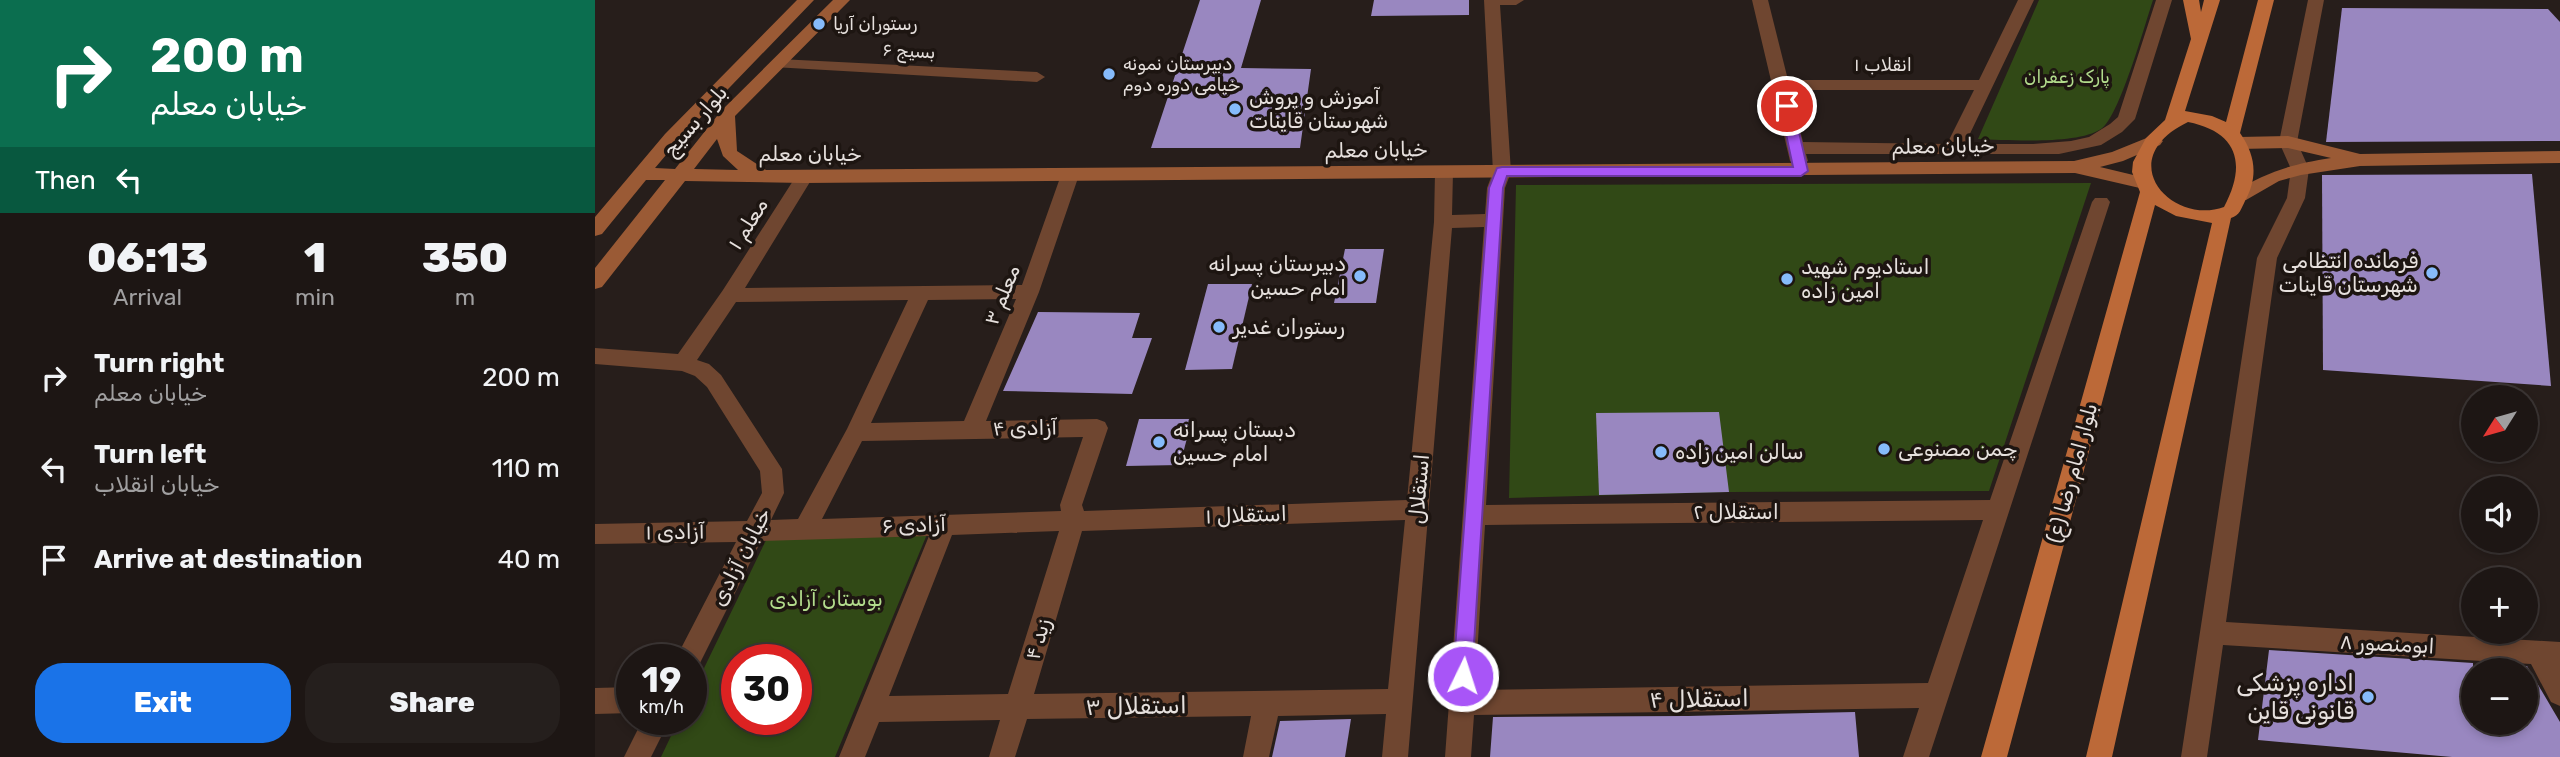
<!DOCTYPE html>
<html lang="en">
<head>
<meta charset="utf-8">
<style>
	:root { --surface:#1d1614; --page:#251f1d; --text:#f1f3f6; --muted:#a09fa0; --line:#3b3534; --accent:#1a73e8 }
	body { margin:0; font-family:Rubik,Cairo,sans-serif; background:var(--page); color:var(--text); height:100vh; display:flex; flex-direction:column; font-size:26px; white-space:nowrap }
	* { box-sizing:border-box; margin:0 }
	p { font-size:23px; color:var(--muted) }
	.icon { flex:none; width:38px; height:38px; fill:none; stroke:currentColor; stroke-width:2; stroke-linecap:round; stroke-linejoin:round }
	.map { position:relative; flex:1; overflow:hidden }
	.sheet { display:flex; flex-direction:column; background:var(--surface); width:595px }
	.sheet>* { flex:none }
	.hud { background:#0b6e4f; color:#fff; overflow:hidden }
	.needle { width:46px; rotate:233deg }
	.buttons { position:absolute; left:1866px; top:385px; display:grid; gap:14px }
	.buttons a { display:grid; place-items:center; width:77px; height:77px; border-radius:50%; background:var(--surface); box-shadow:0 4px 10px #0003,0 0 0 2px var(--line); font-size:35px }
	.speed { position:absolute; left:21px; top:644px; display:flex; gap:14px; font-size:35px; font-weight:700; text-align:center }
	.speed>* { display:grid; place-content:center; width:91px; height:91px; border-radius:50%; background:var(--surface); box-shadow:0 4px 10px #0003,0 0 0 2px var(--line); line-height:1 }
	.speed small { font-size:18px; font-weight:400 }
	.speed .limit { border:10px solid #d22; background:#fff; color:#111 }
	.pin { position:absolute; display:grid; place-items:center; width:60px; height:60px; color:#fff; margin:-30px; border:4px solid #fff; border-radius:50%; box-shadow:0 2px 7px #0007 }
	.me { position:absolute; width:77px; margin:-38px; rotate:4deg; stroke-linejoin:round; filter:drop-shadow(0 0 5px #0008) }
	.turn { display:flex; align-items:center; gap:24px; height:147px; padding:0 35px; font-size:32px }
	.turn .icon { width:91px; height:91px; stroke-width:2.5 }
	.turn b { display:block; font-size:49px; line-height:60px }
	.then { display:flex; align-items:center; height:66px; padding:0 35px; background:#0003; gap:14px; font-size:26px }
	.eta { display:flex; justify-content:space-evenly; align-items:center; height:119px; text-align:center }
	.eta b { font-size:42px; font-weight:800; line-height:49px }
	.button { display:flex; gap:14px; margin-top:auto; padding:14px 35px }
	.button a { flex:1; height:80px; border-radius:28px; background:var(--accent); color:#fff; font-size:28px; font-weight:800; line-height:80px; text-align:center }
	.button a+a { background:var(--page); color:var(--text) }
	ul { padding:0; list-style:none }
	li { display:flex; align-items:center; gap:21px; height:91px; padding:0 35px }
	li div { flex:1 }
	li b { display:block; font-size:26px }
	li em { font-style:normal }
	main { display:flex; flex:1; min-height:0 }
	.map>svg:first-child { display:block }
</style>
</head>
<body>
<main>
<section class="sheet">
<div class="hud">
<div class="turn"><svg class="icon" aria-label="right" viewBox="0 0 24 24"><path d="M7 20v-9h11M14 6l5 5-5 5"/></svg><div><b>200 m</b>خیابان معلم</div></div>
<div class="then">Then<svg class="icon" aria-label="left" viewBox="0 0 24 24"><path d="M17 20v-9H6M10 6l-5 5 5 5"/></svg></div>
</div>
<div class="eta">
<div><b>06:13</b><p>Arrival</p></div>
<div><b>1</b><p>min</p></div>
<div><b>350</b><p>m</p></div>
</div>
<ul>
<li><svg class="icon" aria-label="right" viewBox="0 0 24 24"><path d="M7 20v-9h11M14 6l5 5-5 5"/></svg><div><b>Turn right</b><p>خیابان معلم</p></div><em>200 m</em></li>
<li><svg class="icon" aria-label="left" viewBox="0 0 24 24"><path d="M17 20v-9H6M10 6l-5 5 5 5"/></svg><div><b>Turn left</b><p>خیابان انقلاب</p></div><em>110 m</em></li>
<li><svg class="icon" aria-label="arrive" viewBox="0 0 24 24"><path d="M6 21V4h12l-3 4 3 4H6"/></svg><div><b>Arrive at destination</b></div><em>40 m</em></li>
</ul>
<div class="button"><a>Exit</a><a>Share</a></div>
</section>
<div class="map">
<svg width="1965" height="757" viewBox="0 0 1965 757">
	<rect width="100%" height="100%" fill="#271e1b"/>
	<g fill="#314916" fill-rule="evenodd">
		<path d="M1444 0H1558C1550 24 1524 118 1506 129 1482 145 1412 140 1383 139Z"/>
		<path d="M1496 183 1394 491 1134 492 914 498 921 185Z"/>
		<path d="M335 527 240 757H66L84 719H96V695L174 534ZM142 660H201V719H142Z"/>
	</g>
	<g fill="#9987c0">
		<path d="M605 0H666L646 68 716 69 705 148H556Z"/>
		<path d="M779 0H874V15L776 16Z"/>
		<path d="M1747 8 1953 9 1965 22V141L1731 142Z"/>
		<path d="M1937 174 1956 386 1728 370 1727 175Z"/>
		<path d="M750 249H789L781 303H739Z"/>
		<path d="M613 284H657L637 369 590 370Z"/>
		<path d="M443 312 545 313 537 338H557L537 394 408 391Z"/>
		<path d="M1124 412 1134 492 1004 495 1001 413Z"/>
		<path d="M544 419H597L585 465 531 466Z"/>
		<path d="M1674 650 1878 663V723H1930V666H1932L1965 722V757H1857L1663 740Z"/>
		<path d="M1260 712 1264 757H895L898 717 1093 716Z"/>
		<path d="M756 719 750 757H677L685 721Z"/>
	</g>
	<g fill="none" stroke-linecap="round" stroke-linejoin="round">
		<g fill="#6f4630" fill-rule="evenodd">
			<path d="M889 0H929L921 5H905L916 172 910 188 891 505 1395 500 1497 202 1500 198H1512L1515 202 1334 757H1308L1324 708 879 715 876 757H850L889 227 857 228 813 757H787L791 714 683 716 674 757H648L656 716 432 719 420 757H394L405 720 284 722 270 757H244L334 536 166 541 102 669 96 671V660H80L141 542 0 544V524L152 521 167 493 165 471 112 387 100 376 87 371 0 364V348L83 354 128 290 203 173 209 171 218 177 150 288 427 285 466 175 475 169 481 171 484 175 444 292 391 421 502 419 510 422 513 428 487 505 489 511 812 500 839 222 840 172 849 166 858 172 857 215 890 214 892 188 898 172ZM421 299 369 421 276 423 333 300ZM313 300 252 429 203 519 176 520 189 493 187 469 126 375 114 364 102 360 141 302ZM488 437 465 505 466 511 227 519 267 441ZM810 520 793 689 439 694 487 531ZM1388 520 1333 683 880 690 890 525ZM464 531 413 694 294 696 357 535Z"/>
			<path d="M1157 0H1173L1193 80H1384L1423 0H1439L1370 144H1438L1476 141 1494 137 1515 124 1523 117 1561 0H1577L1540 119 1527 132 1506 145 1464 154H1211L1213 161 1204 167 1195 161ZM1195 90H1379L1352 144 1208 142Z"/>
			<path d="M1713 0H1729L1702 142 1714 169 1710 198 1682 258 1631 622 1965 642V706L1956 702 1936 664 1628 645 1612 757H1586L1662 258 1692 198 1696 169 1684 142Z"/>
			<path d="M184 59 442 72 450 77 442 82 178 67 176 64Z"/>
			<path d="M37 687V713L0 714V688Z"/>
			<path d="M48 719H75L56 757H29Z"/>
		</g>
		<g fill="#9a5a35" fill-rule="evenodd">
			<path d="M202 0H219L82 142 60 168 80 169 126 111 238 0H255L140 116 142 151 171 170 1479 161 1517 152 1559 135 1568 141 1565 145 1528 161 1505 167 1555 179 1558 183 1549 189 1480 173 209 183 90 181 7 287 0 289V268L70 180H51L7 234 0 236V217L70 134ZM122 139 128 156 143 170 99 169Z"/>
			<path d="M1693 136 1765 154 1965 151V163L1765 166 1706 175 1684 181 1651 200H1639L1636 196 1639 192C1672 172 1697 164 1736 158L1693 148 1644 149 1635 143 1644 137Z"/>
		</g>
		<path fill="#bc6938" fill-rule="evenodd" d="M1588 0H1604L1606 12 1609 0H1625L1590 111 1617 116 1631 122 1663 0H1679L1645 133C1661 156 1663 177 1650 201 1646 209 1645 215 1636 218L1517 757H1491L1617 223 1581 216 1560 205 1412 757H1386L1545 192 1537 172 1538 162 1551 138 1570 120 1596 39ZM1593 122C1643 132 1652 164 1629 207 1576 226 1516 159 1593 122Z"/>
	</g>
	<path fill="#a855f7" stroke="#6d37a1" stroke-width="2" d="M1192 102 1198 106 1213 171 1206 176H912L908 188 877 676 875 683 868 686 861 683 858 676 894 188 902 168 907 167H1198L1185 106Z"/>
	<g fill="#86bbfb" stroke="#1d1511" stroke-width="2.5">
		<circle cx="224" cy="24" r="7"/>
		<circle cx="514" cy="74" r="7"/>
		<circle cx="640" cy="109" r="7"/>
		<circle cx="1837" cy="273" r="7"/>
		<circle cx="765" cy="276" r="7"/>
		<circle cx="1192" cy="279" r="7"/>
		<circle cx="624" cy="327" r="7"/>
		<circle cx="564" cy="442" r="7"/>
		<circle cx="1289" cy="449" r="7"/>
		<circle cx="1066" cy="452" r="7"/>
		<circle cx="1773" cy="697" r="7"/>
	</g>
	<g text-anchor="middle" stroke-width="7" stroke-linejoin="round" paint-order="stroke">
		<g font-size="18" fill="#e6e0dd" stroke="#1d1511" text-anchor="start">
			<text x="238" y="30">رستوران آریا</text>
			<text x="528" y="70">دبیرستان نمونه<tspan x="528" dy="21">خیامی دوره دوم</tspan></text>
		</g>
		<g font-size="18" fill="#e6e0dd" stroke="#1d1511">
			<text transform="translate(314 51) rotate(3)" y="6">بسیج ۶</text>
			<text x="1288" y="71">انقلاب ۱</text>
		</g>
		<g font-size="18" fill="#b2dc8c" stroke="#1d1511">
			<text x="1472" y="83">پارک زعفران</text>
		</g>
		<g font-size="21" fill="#e6e0dd" stroke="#1d1511" text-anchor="start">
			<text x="654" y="104">آموزش و پروش<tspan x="654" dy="24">شهرستان قاینات</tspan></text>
			<text x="1823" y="268" text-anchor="end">فرمانده انتظامی<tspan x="1823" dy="24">شهرستان قاینات</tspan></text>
			<text x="751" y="271" text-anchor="end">دبیرستان پسرانه<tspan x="751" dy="24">امام حسین</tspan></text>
			<text x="1206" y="274">استادیوم شهید<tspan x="1206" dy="24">امین زاده</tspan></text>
			<text x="638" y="334">رستوران غدیر</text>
			<text x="578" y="437">دبستان پسرانه<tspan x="578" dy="24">امام حسین</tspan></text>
			<text x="1303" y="456">چمن مصنوعی</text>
			<text x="1080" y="459">سالن امین زاده</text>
		</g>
		<g font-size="21" fill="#e6e0dd" stroke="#1d1511">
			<text transform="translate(100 121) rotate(-49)" y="7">بلوار بسیج</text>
			<text transform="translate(1348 146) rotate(-1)" y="7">خیابان معلم</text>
			<text transform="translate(781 150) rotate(-1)" y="7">خیابان معلم</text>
			<text x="215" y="161">خیابان معلم</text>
			<text transform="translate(153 224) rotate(-58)" y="7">معلم ۱</text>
			<text transform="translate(407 295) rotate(-68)" y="7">معلم ۳</text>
			<text transform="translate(430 428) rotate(-1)" y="7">آزادی ۴</text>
			<text transform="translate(1477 473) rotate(-75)" y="7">بلوار امام رضا (ع)</text>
			<text transform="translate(824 489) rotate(-85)" y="7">استقلال</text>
			<text x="1141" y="519">استقلال ۲</text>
			<text transform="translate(651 515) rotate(-2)" y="7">استقلال ۱</text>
			<text transform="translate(319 525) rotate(-2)" y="7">آزادی ۶</text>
			<text transform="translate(80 532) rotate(-1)" y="7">آزادی ۱</text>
			<text transform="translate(146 557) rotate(-63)" y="7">خیابان آزادی</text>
			<text transform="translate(443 639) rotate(-73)" y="7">زید ۴</text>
			<text transform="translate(1792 644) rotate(3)" y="7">ابومنصور ۸</text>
		</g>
		<g font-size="21" fill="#b2dc8c" stroke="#1d1511">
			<text x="231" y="606">بوستان آزادی</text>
		</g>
		<g font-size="24" fill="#e6e0dd" stroke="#1d1511" text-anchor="end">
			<text x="1759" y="691">اداره پزشکی<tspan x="1759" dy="28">قانونی قاین</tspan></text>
		</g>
		<g font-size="24" fill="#e6e0dd" stroke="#1d1511">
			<text transform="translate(1104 699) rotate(-1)" y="8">استقلال ۴</text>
			<text transform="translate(541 706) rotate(-1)" y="8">استقلال ۳</text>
		</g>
	</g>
</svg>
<div class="buttons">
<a><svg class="needle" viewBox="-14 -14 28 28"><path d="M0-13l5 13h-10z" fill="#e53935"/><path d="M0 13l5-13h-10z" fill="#a09fa0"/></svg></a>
<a><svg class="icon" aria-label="sound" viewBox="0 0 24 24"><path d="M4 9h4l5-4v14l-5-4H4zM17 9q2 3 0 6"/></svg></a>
<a>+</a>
<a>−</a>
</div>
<div class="speed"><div>19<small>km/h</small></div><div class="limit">30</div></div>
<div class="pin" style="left:1192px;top:106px;background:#d93025"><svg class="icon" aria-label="arrive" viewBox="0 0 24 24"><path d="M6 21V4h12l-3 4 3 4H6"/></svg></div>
<svg class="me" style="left:868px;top:676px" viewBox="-20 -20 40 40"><circle r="17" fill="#a855f7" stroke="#fff" stroke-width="3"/><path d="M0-11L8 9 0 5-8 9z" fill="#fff"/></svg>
</div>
</main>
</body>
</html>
